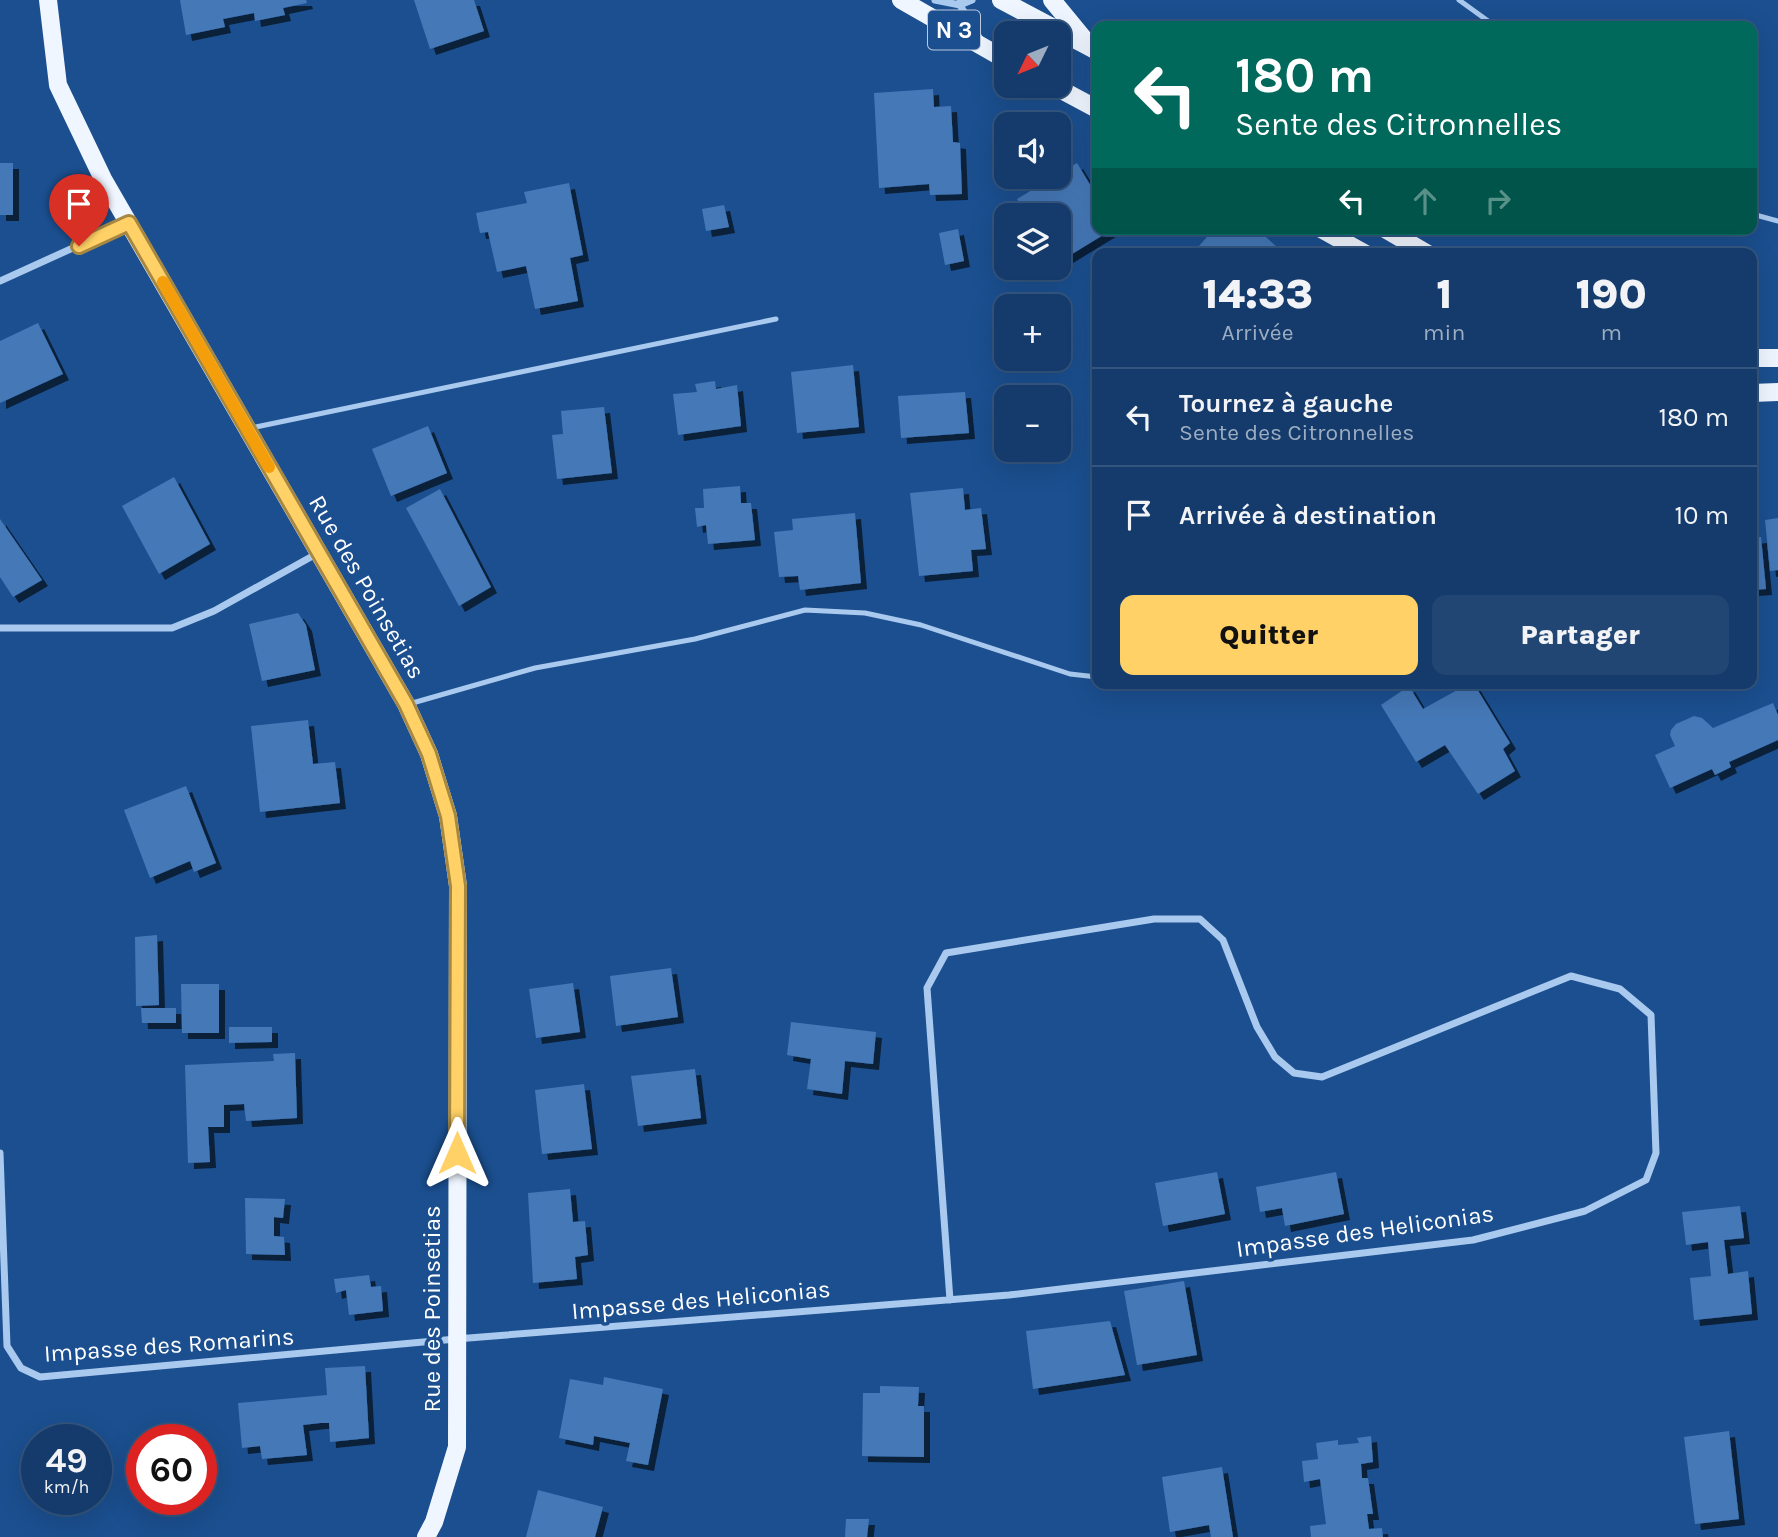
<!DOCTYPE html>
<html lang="fr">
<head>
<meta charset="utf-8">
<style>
	:root { --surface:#143b6b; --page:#214673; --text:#f1f3f6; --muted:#9dadc1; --line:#33557e; --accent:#ffd166 }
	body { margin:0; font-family:Karla,sans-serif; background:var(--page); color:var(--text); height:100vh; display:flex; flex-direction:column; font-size:26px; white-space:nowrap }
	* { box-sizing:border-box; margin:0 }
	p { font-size:23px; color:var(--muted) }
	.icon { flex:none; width:38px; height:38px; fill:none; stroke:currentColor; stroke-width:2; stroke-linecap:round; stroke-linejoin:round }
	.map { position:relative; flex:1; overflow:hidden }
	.details { position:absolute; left:1092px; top:248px; width:665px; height:441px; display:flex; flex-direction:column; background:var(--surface); border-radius:14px; box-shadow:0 7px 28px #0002,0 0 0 2px var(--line) }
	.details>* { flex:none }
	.top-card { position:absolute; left:1092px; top:21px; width:665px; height:214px; border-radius:14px; box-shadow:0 7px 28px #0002,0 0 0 2px var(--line); background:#00695c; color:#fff; overflow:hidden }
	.needle { width:46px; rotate:227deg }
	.buttons { position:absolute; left:994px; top:21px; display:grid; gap:14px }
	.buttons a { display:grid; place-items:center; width:77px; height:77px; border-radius:14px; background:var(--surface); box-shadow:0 7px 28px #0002,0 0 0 2px var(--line); font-size:35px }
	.speed { position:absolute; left:21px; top:1424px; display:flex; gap:14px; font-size:35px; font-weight:700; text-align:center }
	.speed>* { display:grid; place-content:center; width:91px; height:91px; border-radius:50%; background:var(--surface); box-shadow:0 7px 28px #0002,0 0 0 2px var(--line); line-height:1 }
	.speed small { font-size:18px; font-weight:400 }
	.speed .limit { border:10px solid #d22; background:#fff; color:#111 }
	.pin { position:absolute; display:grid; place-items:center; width:60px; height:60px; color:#fff; margin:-72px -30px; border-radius:50% 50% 50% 0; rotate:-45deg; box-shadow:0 0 7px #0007 }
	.pin .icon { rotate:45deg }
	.me { position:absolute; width:77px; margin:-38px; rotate:0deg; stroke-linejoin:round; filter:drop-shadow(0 0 5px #0008) }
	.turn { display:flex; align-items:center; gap:24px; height:147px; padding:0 28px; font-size:32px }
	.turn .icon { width:91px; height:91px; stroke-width:2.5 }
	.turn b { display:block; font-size:49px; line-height:60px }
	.lanes { display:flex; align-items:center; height:66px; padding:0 28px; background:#0003; justify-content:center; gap:35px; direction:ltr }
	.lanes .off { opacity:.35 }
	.eta { display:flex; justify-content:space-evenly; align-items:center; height:119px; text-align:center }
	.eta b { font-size:42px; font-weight:800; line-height:49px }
	.button { display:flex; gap:14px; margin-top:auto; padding:14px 28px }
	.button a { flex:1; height:80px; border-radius:14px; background:var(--accent); color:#111; font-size:28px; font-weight:800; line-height:80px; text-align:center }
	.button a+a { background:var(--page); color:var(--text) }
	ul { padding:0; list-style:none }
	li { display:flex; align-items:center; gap:21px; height:98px; padding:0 28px; border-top:2px solid var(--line) }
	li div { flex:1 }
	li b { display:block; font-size:26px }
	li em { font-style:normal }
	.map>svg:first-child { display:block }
</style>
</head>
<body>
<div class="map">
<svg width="1778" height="1537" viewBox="0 0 1778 1537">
	<defs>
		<filter id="shadow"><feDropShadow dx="6" dy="6" stdDeviation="0" flood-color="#0009"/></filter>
	</defs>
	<rect width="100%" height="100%" fill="#1b4f8f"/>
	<g fill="#4478b7" filter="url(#shadow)">
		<path d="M180 0H306L307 3 283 8 285 15 255 21 254 13 223 19 225 27 186 35Z"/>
		<path d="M414 0H474L484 31 430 49Z"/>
		<path d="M933 89 934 107 951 106 953 142 960 143 962 194 930 195 929 184 879 188 874 93Z"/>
		<rect x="0" y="163" width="13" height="52"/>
		<path d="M1077 163 1097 196V229H1113L1059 262V215H1027L1017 199 1054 177H1059V174Z"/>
		<path d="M569 183 583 255 570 258 578 301 535 309 526 266 497 272 488 232 480 233 476 213 527 203 524 192Z"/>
		<path d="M724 205 729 227 706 231 702 209Z"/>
		<path d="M958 229 964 261 945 265 939 233Z"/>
		<path d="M1214 229H1257L1278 248 1273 254H1208L1199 246Z"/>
		<path d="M38 323 63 374 0 403V341Z"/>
		<path d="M853 365 859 427 797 433 791 372Z"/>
		<path d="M715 381 716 389 737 385 741 426 678 435 673 394 697 392 695 384Z"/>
		<path d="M965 392 969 433 901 438 898 396Z"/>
		<path d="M604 407 612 473 557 479 552 435 563 434 561 411Z"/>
		<path d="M428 426 447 473 391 496 372 449Z"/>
		<path d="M174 477 210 544 159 574 122 506Z"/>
		<path d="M740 486 741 503H751L755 540 708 544 706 525 697 527 695 508H704L703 489Z"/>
		<path d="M963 488 965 510 981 508 986 549 971 550 973 571 919 576 910 493Z"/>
		<path d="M440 489 491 587 459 606 406 508Z"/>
		<path d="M855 513 861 583 800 590 798 576 779 577 774 532 793 530 792 519Z"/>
		<path d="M1778 518V570L1770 571 1765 520Z"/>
		<path d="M0 519 42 580 13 597 0 577Z"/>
		<path d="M1761 537 1766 589 1752 590V538Z"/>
		<path d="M298 613 306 625 315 670 262 681 249 624Z"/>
		<path d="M1468 684H1474L1510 743 1503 749 1515 771 1478 794 1445 745 1416 762 1381 705 1409 686 1423 709Z"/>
		<path d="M1773 703 1778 715V740L1729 762 1731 767 1715 775 1712 769 1670 788 1655 755 1675 746 1670 735 1671 730 1676 724 1694 716 1702 718 1713 728Z"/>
		<path d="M308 720 313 764 335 762 340 803 260 812 251 726Z"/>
		<path d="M186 786 216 863 194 872 190 861 150 878 124 810Z"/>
		<path d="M157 935 159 1005 136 1006 135 937Z"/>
		<path d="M671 968 678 1017 616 1026 610 976Z"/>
		<path d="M573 983 580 1032 536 1038 529 989Z"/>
		<path d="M181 984H219V1033H182Z"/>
		<path d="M141 1008H176V1023H142Z"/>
		<path d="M791 1022 876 1032 873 1064 845 1061 842 1094 807 1089 811 1059 787 1055Z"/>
		<path d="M229 1027H272V1042L229 1043Z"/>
		<path d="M295 1053 297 1118 246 1121 244 1104 224 1105V1127H208L210 1162 188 1163 185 1065 274 1061 273 1054Z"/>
		<path d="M695 1069 701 1118 638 1126 631 1076Z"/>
		<path d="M584 1084 592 1149 542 1154 535 1090Z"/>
		<path d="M1217 1172 1225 1214 1163 1226 1155 1183Z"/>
		<path d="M1336 1172 1344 1214 1285 1226 1282 1208 1260 1212 1256 1187Z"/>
		<path d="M570 1189 573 1222 585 1221 588 1255 575 1257 577 1279 533 1283 528 1193Z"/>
		<path d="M245 1198 285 1199 283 1218 274 1217V1236L284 1237 285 1255 246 1254Z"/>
		<path d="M1740 1206 1744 1238 1724 1240 1728 1274 1748 1271 1752 1314 1694 1320 1690 1278 1711 1276 1708 1242 1686 1245 1682 1212Z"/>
		<path d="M369 1275 371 1287 381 1286 383 1311 349 1315 346 1290 336 1293 334 1279Z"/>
		<path d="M1184 1281 1197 1355 1137 1365 1124 1291Z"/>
		<path d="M1110 1321 1125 1375 1033 1389 1026 1331Z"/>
		<path d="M365 1366 369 1438 330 1442 329 1423H320L303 1425 307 1455 262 1459 260 1446 242 1448 238 1403 327 1395 325 1368Z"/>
		<path d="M604 1377 663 1389 648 1465 626 1461 630 1443 594 1436 593 1445 559 1438 570 1379 603 1385Z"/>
		<path d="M880 1386 919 1387 918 1406H924V1457L862 1456 863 1393H880Z"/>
		<path d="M1729 1431 1739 1519 1695 1524 1684 1437Z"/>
		<path d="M1371 1436 1373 1462 1361 1464 1362 1478H1368L1373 1514H1367L1369 1529 1382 1528 1383 1537H1311L1310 1526 1326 1524 1320 1479 1304 1482 1302 1461 1318 1459 1316 1443 1338 1440V1445L1359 1443 1357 1438Z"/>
		<path d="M1222 1467 1233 1537H1211L1209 1525 1170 1532 1162 1477Z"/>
		<path d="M538 1490 603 1507 595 1537H526Z"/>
		<path d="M846 1519H869L867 1537H845Z"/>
	</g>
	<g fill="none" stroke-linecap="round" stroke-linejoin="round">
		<g stroke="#a9c9ee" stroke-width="5">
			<path d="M1459 0 1495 26"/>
			<path d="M1752 214 1778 221"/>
			<path d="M251 428 776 319"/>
			<path d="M409 704 535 668 695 639 805 610 865 613 921 625 1070 674 1097 677"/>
		</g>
		<g stroke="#a9c9ee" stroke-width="7">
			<path d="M935 0 960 5 972 0"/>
			<path d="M960 0V5L980 39"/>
			<path d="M0 281 128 223"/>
			<path d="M0 628H172L214 611 318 553"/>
			<path d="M0 1153 7 1346 21 1368 40 1377 456 1339 1009 1295 1473 1240 1585 1211 1646 1180 1656 1153 1651 1015 1620 989 1571 976 1322 1077 1294 1073 1275 1057 1257 1027 1223 940 1200 919H1154L946 953 927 988 950 1300"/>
		</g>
		<g stroke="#f0f6ff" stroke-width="18">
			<path d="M48 0 58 85 103 179 406 704 429 754 448 816 458 886 457 1447 434 1522 426 1537"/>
			<path d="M901 0 1006 60"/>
			<path d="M1001 0 1097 51"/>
			<path d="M1052 0 1084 39"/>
			<path d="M1054 86 1097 109"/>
			<path d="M1321 229 1366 254"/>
			<path d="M1385 229 1428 254"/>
			<path d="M1752 358H1778"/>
			<path d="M1752 393 1778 392"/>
		</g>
	</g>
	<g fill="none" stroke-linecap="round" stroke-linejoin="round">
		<g stroke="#a68842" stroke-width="18">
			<path id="route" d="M79 246 129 223 406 704 429 754 448 816 458 886 457 1153"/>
		</g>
		<use href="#route" stroke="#ffd166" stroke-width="12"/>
		<path stroke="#f59e0b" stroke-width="12" d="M163 282 269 467"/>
	</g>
	<g text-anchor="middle" stroke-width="7" stroke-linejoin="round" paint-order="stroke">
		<rect fill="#1b4f8f" stroke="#bbcadd" stroke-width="2" x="928" y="10.5" width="52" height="39" rx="5"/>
		<g font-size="23" font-weight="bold" fill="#fff">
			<text x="954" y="38">N 3</text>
		</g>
		<g font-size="24" fill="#fff" stroke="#1b4f8f">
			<text transform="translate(367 587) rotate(60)" y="8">Rue des Poinsetias</text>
			<text transform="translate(1365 1231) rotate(-8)" y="8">Impasse des Heliconias</text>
			<text transform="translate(701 1300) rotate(-5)" y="8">Impasse des Heliconias</text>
			<text transform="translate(432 1309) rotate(-90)" y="8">Rue des Poinsetias</text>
			<text transform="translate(169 1345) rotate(-4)" y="8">Impasse des Romarins</text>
		</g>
	</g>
</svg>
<div class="buttons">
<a><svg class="needle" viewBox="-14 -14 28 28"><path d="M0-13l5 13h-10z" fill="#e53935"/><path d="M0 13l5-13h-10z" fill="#9dadc1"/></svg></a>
<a><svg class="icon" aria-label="sound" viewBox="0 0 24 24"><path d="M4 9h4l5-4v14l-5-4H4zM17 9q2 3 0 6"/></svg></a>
<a><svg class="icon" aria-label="layers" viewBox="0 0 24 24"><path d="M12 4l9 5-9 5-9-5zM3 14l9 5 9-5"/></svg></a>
<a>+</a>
<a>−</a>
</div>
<div class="speed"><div>49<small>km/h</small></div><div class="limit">60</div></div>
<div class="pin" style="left:79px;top:246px;background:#d93025"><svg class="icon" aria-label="arrive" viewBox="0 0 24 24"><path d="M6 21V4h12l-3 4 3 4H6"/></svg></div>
<svg class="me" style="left:457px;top:1153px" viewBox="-20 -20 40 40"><path d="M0-17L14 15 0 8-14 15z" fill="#ffd166" stroke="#fff" stroke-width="4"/></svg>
<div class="top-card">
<div class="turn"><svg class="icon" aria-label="left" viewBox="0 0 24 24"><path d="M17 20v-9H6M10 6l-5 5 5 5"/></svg><div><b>180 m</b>Sente des Citronnelles</div></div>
<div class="lanes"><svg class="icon" aria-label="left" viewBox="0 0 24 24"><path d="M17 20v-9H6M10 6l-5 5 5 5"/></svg><svg class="icon off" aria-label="ahead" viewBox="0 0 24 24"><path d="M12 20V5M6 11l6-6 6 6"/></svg><svg class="icon off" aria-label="right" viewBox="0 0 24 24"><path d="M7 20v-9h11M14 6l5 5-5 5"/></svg></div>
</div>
<section class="details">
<div class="eta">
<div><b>14:33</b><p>Arrivée</p></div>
<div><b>1</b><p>min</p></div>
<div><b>190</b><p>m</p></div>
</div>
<ul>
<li><svg class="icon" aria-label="left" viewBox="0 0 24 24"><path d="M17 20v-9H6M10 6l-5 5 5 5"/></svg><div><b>Tournez à gauche</b><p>Sente des Citronnelles</p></div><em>180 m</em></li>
<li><svg class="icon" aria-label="arrive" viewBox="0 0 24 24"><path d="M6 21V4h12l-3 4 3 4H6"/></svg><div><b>Arrivée à destination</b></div><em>10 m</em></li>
</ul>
<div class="button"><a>Quitter</a><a>Partager</a></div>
</section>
</div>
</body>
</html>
